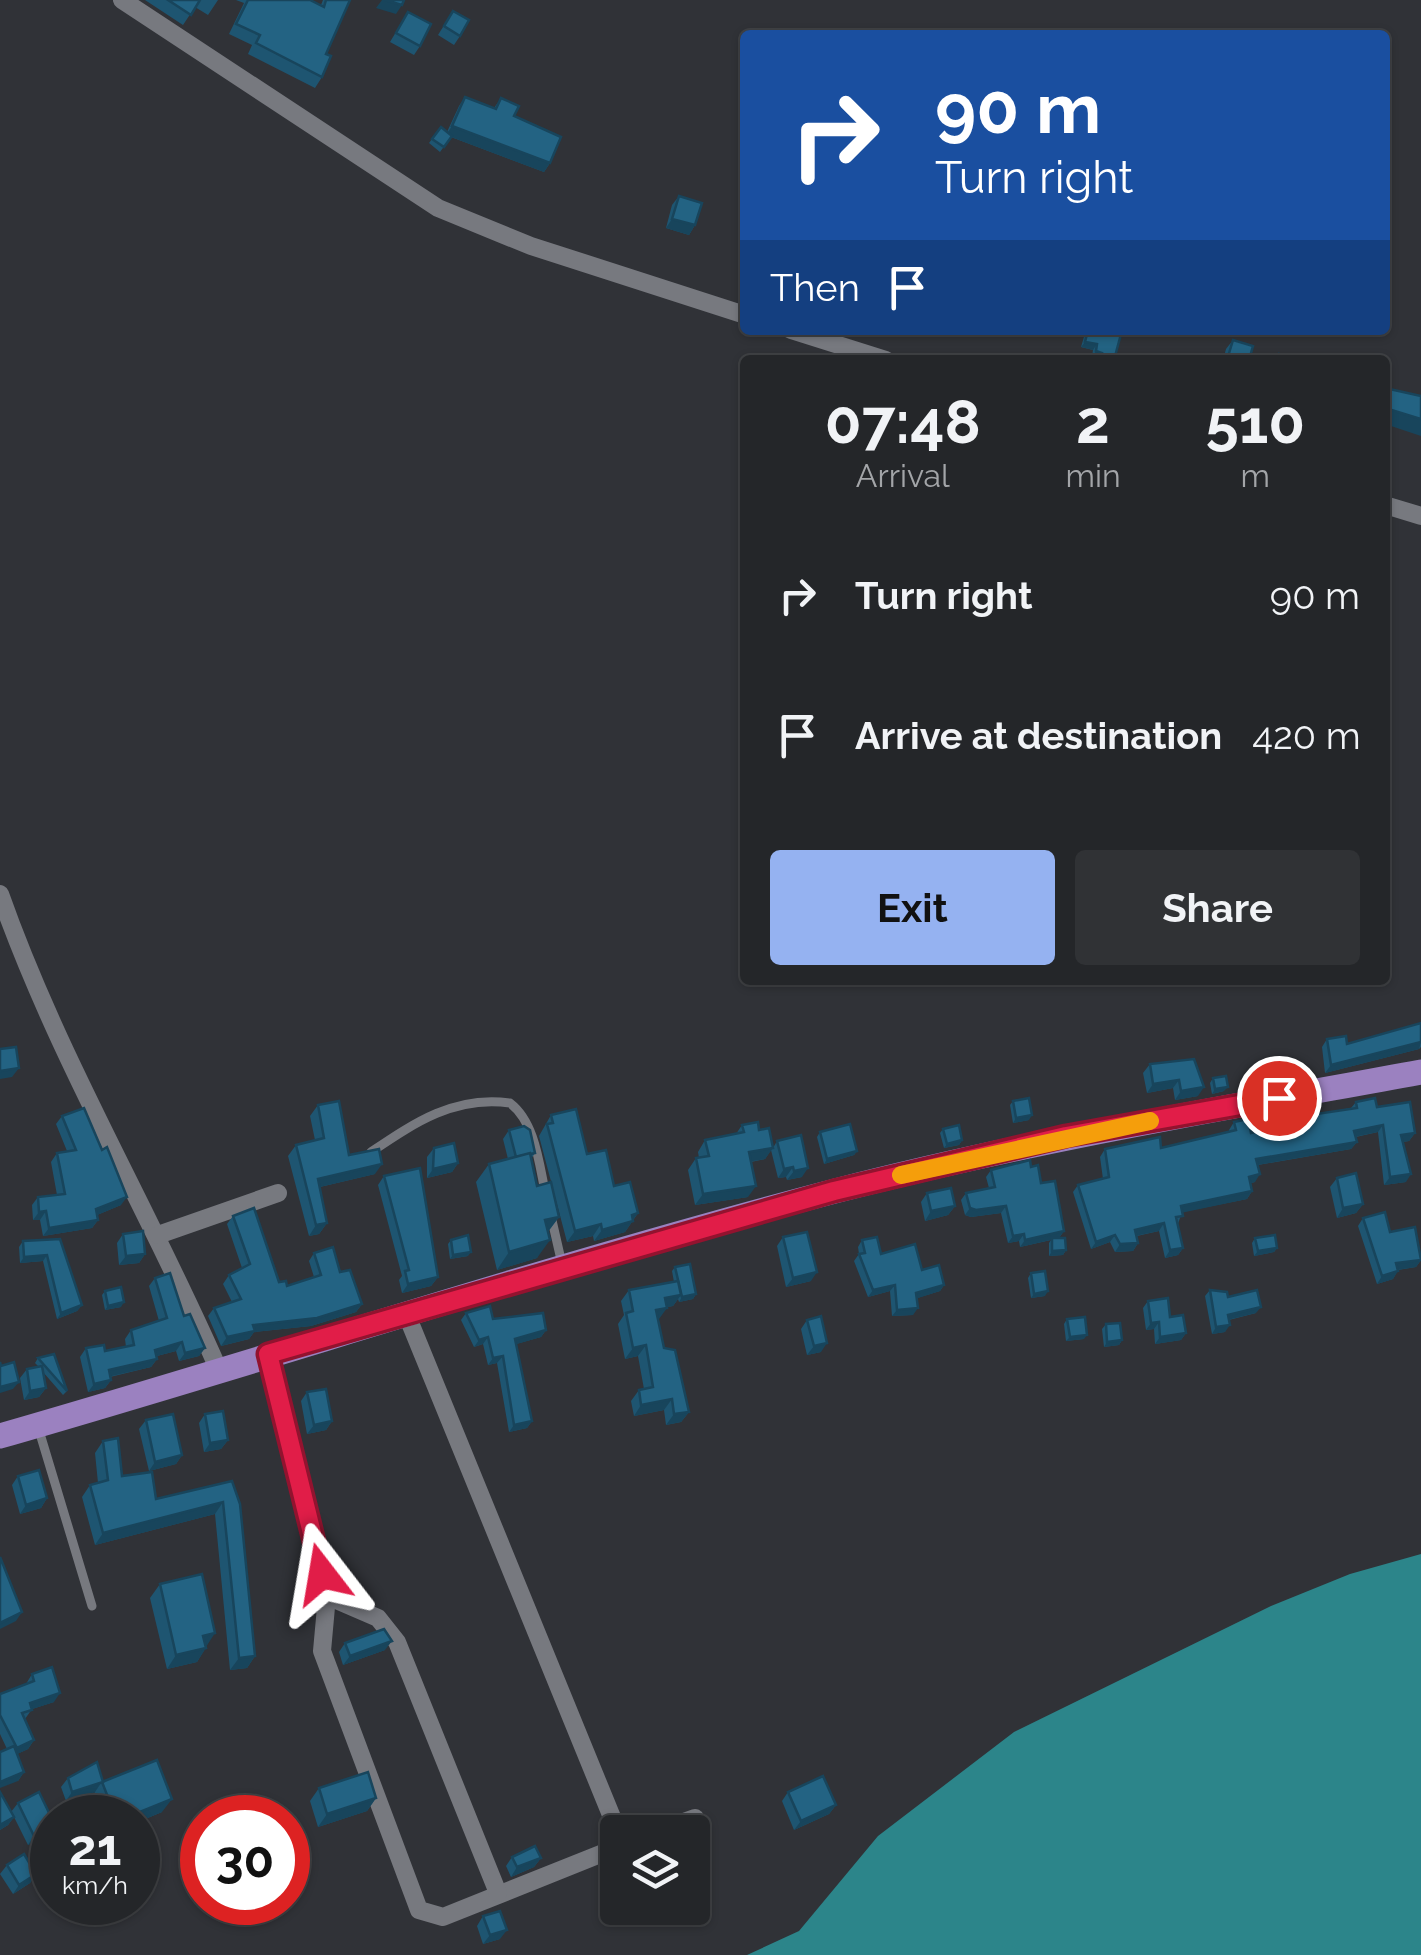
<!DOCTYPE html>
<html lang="en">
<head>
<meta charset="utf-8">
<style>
	:root { --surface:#242629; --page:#303235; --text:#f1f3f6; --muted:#a3a5a8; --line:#414346; --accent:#95b2f1 }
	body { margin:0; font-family:Raleway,sans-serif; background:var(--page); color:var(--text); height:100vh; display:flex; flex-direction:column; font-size:38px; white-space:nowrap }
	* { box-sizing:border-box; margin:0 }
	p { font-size:32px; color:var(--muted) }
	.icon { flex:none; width:55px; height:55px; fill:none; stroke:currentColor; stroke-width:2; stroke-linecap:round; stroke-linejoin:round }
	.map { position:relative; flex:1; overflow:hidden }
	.drawer { position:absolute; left:740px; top:355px; width:650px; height:630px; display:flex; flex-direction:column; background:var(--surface); border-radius:10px; box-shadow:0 2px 8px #0004,0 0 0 2px var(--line) }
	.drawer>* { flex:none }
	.guide { position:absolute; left:740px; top:30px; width:650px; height:305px; border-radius:10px; box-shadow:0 2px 8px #0004,0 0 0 2px var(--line); background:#1a4fa0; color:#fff; overflow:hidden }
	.buttons { position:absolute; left:600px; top:1815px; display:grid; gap:20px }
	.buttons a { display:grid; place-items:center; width:110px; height:110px; border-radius:10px; background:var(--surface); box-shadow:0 2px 8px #0004,0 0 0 2px var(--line); font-size:50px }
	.speed { position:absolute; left:30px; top:1795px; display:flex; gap:20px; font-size:50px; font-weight:700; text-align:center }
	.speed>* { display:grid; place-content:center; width:130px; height:130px; border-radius:50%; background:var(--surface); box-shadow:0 2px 8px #0004,0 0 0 2px var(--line); line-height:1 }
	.speed small { font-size:25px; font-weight:400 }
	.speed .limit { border:15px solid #d22; background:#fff; color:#111 }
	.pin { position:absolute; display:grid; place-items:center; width:85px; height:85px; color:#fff; margin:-42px; border:5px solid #fff; border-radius:50%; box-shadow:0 2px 10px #0007 }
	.me { position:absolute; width:110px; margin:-55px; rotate:346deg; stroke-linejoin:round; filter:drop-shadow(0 0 8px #0008) }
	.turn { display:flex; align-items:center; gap:35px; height:210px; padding:0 30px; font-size:45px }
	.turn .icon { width:130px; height:130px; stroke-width:2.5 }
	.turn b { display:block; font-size:70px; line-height:85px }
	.then { display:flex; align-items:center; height:95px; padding:0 30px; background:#0003; gap:20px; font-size:38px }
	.eta { display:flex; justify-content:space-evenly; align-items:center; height:170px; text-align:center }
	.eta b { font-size:60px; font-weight:700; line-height:70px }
	.button { display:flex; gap:20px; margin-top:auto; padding:20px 30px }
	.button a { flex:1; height:115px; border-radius:10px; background:var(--accent); color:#111; font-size:40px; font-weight:700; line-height:115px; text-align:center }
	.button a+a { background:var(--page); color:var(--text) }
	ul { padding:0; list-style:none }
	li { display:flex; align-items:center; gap:30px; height:140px; padding:0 30px }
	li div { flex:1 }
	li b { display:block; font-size:38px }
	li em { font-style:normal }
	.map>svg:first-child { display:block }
</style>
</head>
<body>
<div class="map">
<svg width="1421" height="1955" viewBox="0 0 1421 1955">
	<rect width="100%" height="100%" fill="#303237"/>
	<path fill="#2c858a" d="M1421 1554V1955H747L799 1931 878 1836 1014 1732 1271 1606 1350 1574Z"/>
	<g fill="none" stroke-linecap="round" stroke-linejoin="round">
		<g stroke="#77797f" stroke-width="9">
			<path d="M371 1152C414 1123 455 1095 510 1103 535 1122 539 1163 545 1191"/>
			<path d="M551 1216 562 1264"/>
			<path d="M38 1427 92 1606"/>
		</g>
		<g stroke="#77797f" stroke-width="18">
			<path d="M122 0 438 208 531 246 745 315"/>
			<path d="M791 330 886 360"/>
			<path d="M1385 505 1421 516"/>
			<path d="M0 894C59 1061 150 1211 220 1373"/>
			<path d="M158 1235 278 1193"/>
			<path d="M406 1313 618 1832"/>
			<path d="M268 1354 327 1596 322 1651 419 1910 443 1917 618 1847"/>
			<path d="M327 1596 378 1618 397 1642 498 1893"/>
			<path d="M656 1832 695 1818"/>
		</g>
		<path stroke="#9b81c0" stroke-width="25" d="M0 1436C279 1356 554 1264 835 1191 1028 1141 1225 1108 1421 1072"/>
	</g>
	<g fill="#1e5571">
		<path d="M145 0H218L208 15 195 7 183 25Z"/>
		<path d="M236 0H310L321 5 323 0H350L326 54 322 77 315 88 248 54 252 45 229 34 244 3Z"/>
		<path d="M453 11 460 36 454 45 438 35Z"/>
		<path d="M408 12 420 46 414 55 390 42Z"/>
		<path d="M465 97 494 108 501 98 550 163 544 172 451 137 440 152 429 143 441 127 447 132 459 106Z"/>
		<path d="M679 196 695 225 689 235 666 228 672 205Z"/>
		<path d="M1086 330H1106L1114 360H1098V358L1092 357 1093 350 1081 347Z"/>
		<path d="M1233 340 1249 360H1223L1226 349Z"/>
		<path d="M1421 1023V1047L1419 1049 1325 1073 1322 1047 1327 1039 1347 1044Z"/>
		<path d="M1194 1059 1198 1096 1175 1100 1173 1088 1147 1093 1143 1073 1150 1064Z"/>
		<path d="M1213 1078 1224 1091 1212 1094 1210 1083Z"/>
		<path d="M1013 1101 1029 1120 1013 1123 1010 1105Z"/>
		<path d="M1356 1102 1377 1107 1415 1133 1409 1141 1403 1142 1406 1182 1384 1185 1378 1132 1356 1137 1357 1142 1351 1149 1258 1165 1255 1182 1251 1183 1252 1191 1247 1199 1182 1212 1178 1224 1183 1248 1178 1255 1165 1258 1159 1231 1137 1236 1138 1243 1133 1251 1115 1252 1110 1242 1091 1249 1073 1192 1078 1185 1103 1179 1100 1157 1105 1149 1161 1148 1229 1132V1130L1234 1122 1251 1133 1298 1123 1303 1116 1351 1108Z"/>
		<path d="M318 1105 349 1155 375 1174 320 1187 327 1223 319 1234 309 1236 288 1156 296 1145 315 1140 310 1116Z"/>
		<path d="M551 1115 587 1154 638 1213 625 1232 594 1241 593 1236 567 1242 539 1136Z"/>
		<path d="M62 1116 121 1205 97 1215 98 1220 92 1228 43 1236 40 1220H33L32 1205 38 1197 57 1195 51 1162 57 1153 67 1151 56 1124Z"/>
		<path d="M742 1125 759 1130 773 1148 777 1141 802 1177 787 1180 786 1177 778 1178 771 1150 765 1159 751 1162 748 1197 695 1205 688 1170 696 1158H699L698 1152 705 1140 736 1134Z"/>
		<path d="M943 1129 962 1140 959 1145 944 1148 940 1133Z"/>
		<path d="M509 1130 535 1153 531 1159 537 1186 559 1217 548 1232 537 1258 497 1270 476 1182 489 1164 508 1159 503 1139Z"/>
		<path d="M820 1132 857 1151 854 1155 824 1164 817 1137Z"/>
		<path d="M434 1148 458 1163 452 1172 427 1178V1157Z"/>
		<path d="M1031 1167 1041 1183 1064 1231 1059 1238 1066 1250 1063 1255 1049 1256V1243L1051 1240 1020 1247 1019 1241 1008 1243 1001 1213 971 1217 965 1215 961 1200 966 1193 989 1188 986 1177 991 1170Z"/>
		<path d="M384 1176 438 1277 431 1286 402 1293 399 1280 402 1276 378 1185Z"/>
		<path d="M1337 1178 1363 1204 1356 1213 1337 1218 1330 1187Z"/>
		<path d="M927 1193 955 1206 948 1215 925 1221 921 1202Z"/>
		<path d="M233 1216 279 1282 287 1286 314 1277 309 1261 314 1253 340 1272 362 1304 356 1312 311 1326 254 1332 249 1339 221 1346 208 1316 214 1308 232 1302 223 1284 229 1275 242 1268 227 1224Z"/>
		<path d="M1363 1218 1390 1232 1421 1260 1416 1267 1398 1270 1393 1279 1377 1284 1358 1226Z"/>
		<path d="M123 1234 145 1254 139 1263 119 1265 117 1243Z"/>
		<path d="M783 1237 811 1281 786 1287 777 1246Z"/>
		<path d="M1255 1238 1277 1248 1274 1252 1254 1256 1252 1243Z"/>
		<path d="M60 1239 82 1305 77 1311 57 1319 43 1261 20 1263 19 1247 23 1241Z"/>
		<path d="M451 1240 468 1256 450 1259 448 1244Z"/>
		<path d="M862 1240 881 1254 922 1270 944 1285 940 1291 917 1298 913 1315 892 1316 890 1291 868 1297 854 1261 859 1254 858 1247Z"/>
		<path d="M675 1267 696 1294 693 1299 679 1302 678 1299 673 1306 667 1307 658 1319 664 1348 689 1412 681 1422 666 1425 664 1410 634 1416 631 1401 639 1390 644 1389 638 1356 625 1359 618 1324 624 1315 621 1301 629 1290 674 1282 672 1271Z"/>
		<path d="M1031 1273 1045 1296 1031 1298 1028 1278Z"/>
		<path d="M155 1278 184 1316 205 1348 199 1356 179 1361 176 1351 157 1356V1359L151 1367 110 1377 111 1380 105 1388 88 1392 80 1357 86 1348 105 1351 126 1347 125 1339 131 1330 159 1321 149 1286Z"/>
		<path d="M1210 1290 1228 1297 1256 1313 1229 1320 1225 1332 1212 1334 1205 1296Z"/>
		<path d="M105 1291 121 1307 105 1310 102 1295Z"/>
		<path d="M1148 1301 1170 1317 1186 1333 1181 1340 1155 1344 1154 1329 1146 1330 1143 1308Z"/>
		<path d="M466 1313 546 1330 541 1337 516 1344 532 1421 527 1428 509 1432 497 1363 488 1365 483 1344 474 1347 461 1320Z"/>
		<path d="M1067 1319 1084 1339 1066 1341 1064 1324Z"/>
		<path d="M807 1320 821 1352 807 1355 801 1329Z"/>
		<path d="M1106 1324 1122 1340 1119 1345 1104 1347 1102 1329Z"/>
		<path d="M38 1358 67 1391 63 1395 43 1372 46 1388 39 1397 24 1400 20 1378 27 1369 39 1367 35 1363Z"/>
		<path d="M307 1392 332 1421 326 1430 307 1434 301 1401Z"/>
		<path d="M205 1414 228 1440 221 1449 204 1452 199 1423Z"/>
		<path d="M146 1420 182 1455 176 1464 149 1471 139 1429Z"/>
		<path d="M103 1441 122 1476 156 1499 232 1481 255 1656 247 1668 230 1670 215 1514 95 1545 82 1497 90 1485 98 1483 95 1453Z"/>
		<path d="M18 1476 47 1498 41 1508 20 1514 12 1485Z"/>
		<path d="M160 1584 206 1647 197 1662 167 1669 150 1598Z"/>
		<path d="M345 1643 385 1650 343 1665 339 1652Z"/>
		<path d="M32 1674 54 1702 32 1709 25 1719 34 1740 28 1749 17 1754 24 1772 18 1781 7 1749 0 1734V1694L26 1684Z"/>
		<path d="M68 1778 103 1781 162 1812 138 1822V1818H101L92 1795 95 1792 66 1801 61 1787Z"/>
		<path d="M319 1788 376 1798 367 1811 318 1827 310 1801Z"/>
		<path d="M0 1792 11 1812 18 1803 52 1819V1829L49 1834 28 1845 14 1817 8 1825 0 1830Z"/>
		<path d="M788 1792 836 1805 829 1814 794 1830 782 1801Z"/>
		<path d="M512 1857 541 1858 534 1867 511 1877 506 1866Z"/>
		<path d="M7 1865 36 1874 30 1883 13 1894 0 1874Z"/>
		<path d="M483 1916 500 1939 483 1944 477 1926Z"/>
	</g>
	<g fill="#18455c">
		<path d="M382 0H385L402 5 396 14 376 8Z"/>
		<path d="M452 126 550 163 544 172 446 135Z"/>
		<path d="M672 219 695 225 689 235 666 228Z"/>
		<path d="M1085 342 1097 344 1093 350 1081 347Z"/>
		<path d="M1096 351 1102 353 1098 358 1092 357Z"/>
		<path d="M1385 408 1421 419V436L1385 424Z"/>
		<path d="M1421 1042 1419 1049 1325 1073 1331 1065Z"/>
		<path d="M19 1068 12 1077 0 1079V1071Z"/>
		<path d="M1179 1080 1173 1088 1147 1093 1153 1084Z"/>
		<path d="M1204 1087 1198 1096 1175 1100 1181 1091Z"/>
		<path d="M1228 1087 1224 1091 1212 1094 1215 1089Z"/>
		<path d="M1032 1115 1029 1120 1013 1123 1016 1118Z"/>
		<path d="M1383 1125 1378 1132 1349 1138 1354 1131Z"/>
		<path d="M1415 1133 1409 1141 1396 1143 1401 1135Z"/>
		<path d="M962 1140 959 1145 944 1148 947 1144Z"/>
		<path d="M1357 1142 1351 1149 1251 1166 1256 1159Z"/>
		<path d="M773 1148 765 1159 741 1163 749 1152Z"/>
		<path d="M857 1151 854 1155 824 1164 827 1159Z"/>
		<path d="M458 1163 452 1172 427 1178 433 1169Z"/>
		<path d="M382 1164 375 1174 311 1189 318 1179Z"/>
		<path d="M793 1167 786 1177 778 1178 784 1169Z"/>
		<path d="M808 1168 802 1177 787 1180 794 1171Z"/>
		<path d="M1260 1174 1255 1182 1244 1185 1249 1177Z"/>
		<path d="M1411 1174 1406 1182 1384 1185 1390 1177Z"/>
		<path d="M756 1186 748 1197 695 1205 703 1194Z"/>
		<path d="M1252 1191 1247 1199 1176 1214 1181 1206Z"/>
		<path d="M127 1197 121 1205 90 1218 96 1209Z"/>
		<path d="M1363 1204 1356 1213 1337 1218 1343 1208Z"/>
		<path d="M955 1206 948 1215 925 1221 931 1211Z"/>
		<path d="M1006 1206 1001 1213 971 1217 965 1215 970 1208Z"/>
		<path d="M46 1211 40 1220H33L39 1212Z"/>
		<path d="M638 1213 625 1232 594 1241 602 1230Z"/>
		<path d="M559 1217 546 1234 545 1220Z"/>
		<path d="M98 1220 92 1228 43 1236 49 1228Z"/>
		<path d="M327 1223 319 1234 309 1236 316 1225Z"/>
		<path d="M1164 1223 1159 1231 1130 1237 1135 1230Z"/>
		<path d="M601 1224 593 1236 567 1242 575 1231Z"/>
		<path d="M1064 1231 1059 1238 1020 1247 1025 1240Z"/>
		<path d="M1024 1234 1019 1241 1008 1243 1013 1236Z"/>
		<path d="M1115 1235 1110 1242 1091 1249 1096 1242Z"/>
		<path d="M550 1240 537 1258 497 1270 509 1252Z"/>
		<path d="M1138 1243 1133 1251 1115 1252 1120 1244Z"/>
		<path d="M1183 1248 1178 1255 1165 1258 1170 1250Z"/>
		<path d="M1277 1248 1274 1252 1254 1256 1258 1251Z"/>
		<path d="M1066 1250 1063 1255 1049 1256 1052 1251Z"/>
		<path d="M471 1252 468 1256 450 1259 453 1255Z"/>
		<path d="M145 1254 139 1263 119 1265 126 1256Z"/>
		<path d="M47 1255 43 1261 20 1263 24 1257Z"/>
		<path d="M1421 1260 1416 1267 1390 1271 1396 1263Z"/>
		<path d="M1398 1271 1393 1279 1377 1284 1382 1276Z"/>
		<path d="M817 1272 811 1281 786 1287 793 1278Z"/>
		<path d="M438 1277 431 1286 402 1293 408 1284Z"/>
		<path d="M895 1285 890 1291 868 1297 873 1290Z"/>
		<path d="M944 1285 940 1291 912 1300 916 1293Z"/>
		<path d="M1048 1291 1045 1296 1031 1298 1034 1294Z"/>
		<path d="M696 1294 693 1299 679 1302 682 1297Z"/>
		<path d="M681 1295 673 1306 658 1309 665 1298Z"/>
		<path d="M124 1302 121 1307 105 1310 108 1306Z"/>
		<path d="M362 1304 356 1312 311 1326 254 1332 249 1339 221 1346 227 1337 253 1325Z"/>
		<path d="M82 1305 77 1311 57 1319 61 1313Z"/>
		<path d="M1261 1307 1256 1313 1223 1321 1228 1315Z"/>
		<path d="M667 1308 659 1319 649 1321 656 1310Z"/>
		<path d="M918 1308 913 1315 892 1316 897 1310Z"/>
		<path d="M1159 1322 1154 1329 1146 1330 1151 1323Z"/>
		<path d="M1230 1325 1225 1332 1212 1334 1216 1327Z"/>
		<path d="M546 1330 541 1337 510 1346 515 1339Z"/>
		<path d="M1186 1333 1181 1340 1155 1344 1160 1337Z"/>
		<path d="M1087 1335 1084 1339 1066 1341 1070 1337Z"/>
		<path d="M488 1337 483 1344 474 1347 479 1340Z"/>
		<path d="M1122 1340 1119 1345 1104 1347 1107 1342Z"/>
		<path d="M182 1342 176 1351 149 1358 155 1350Z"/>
		<path d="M827 1343 821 1352 807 1355 814 1346Z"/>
		<path d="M646 1345 638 1356 625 1359 633 1348Z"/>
		<path d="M205 1348 199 1356 179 1361 185 1353Z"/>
		<path d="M503 1356 497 1363 488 1365 493 1358Z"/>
		<path d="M157 1359 151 1367 103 1378 109 1370Z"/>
		<path d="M111 1380 105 1388 88 1392 94 1384Z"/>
		<path d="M19 1382 13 1389 0 1393V1387Z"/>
		<path d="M46 1388 39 1397 24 1400 30 1391Z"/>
		<path d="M672 1399 664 1410 634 1416 641 1405Z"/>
		<path d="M689 1412 681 1422 666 1425 674 1414Z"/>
		<path d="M332 1421 326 1430 307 1434 314 1425Z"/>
		<path d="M532 1421 527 1428 509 1432 514 1425Z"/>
		<path d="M228 1440 221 1449 204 1452 210 1443Z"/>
		<path d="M182 1455 176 1464 149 1471 155 1462Z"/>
		<path d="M47 1498 41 1508 20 1514 26 1505Z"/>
		<path d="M223 1502 215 1514 95 1545 103 1533Z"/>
		<path d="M22 1612 16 1621 0 1629V1623Z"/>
		<path d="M215 1633 206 1647 203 1636Z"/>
		<path d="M392 1641 385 1650 343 1665 350 1656Z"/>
		<path d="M206 1648 197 1662 167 1669 176 1655Z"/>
		<path d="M255 1656 247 1668 230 1670 239 1658Z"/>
		<path d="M60 1693 54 1702 23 1712 30 1703Z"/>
		<path d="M34 1740 28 1749 11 1757 17 1748Z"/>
		<path d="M24 1772 18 1781 0 1788V1782Z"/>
		<path d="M101 1783 95 1792 66 1801 72 1792Z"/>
		<path d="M376 1798 367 1811 318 1827 327 1814Z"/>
		<path d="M172 1799 162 1812 138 1822V1818H125Z"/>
		<path d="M836 1805 829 1814 794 1830 801 1821Z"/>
		<path d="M14 1817 8 1825 0 1830V1825Z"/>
		<path d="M52 1826 49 1834 28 1845 34 1836Z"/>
		<path d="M541 1858 534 1867 511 1877 517 1867Z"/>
		<path d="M36 1874 30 1883 13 1894 19 1885Z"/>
		<path d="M507 1930 500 1939 483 1944 490 1935Z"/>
	</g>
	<g fill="#236383" stroke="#18455c" stroke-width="2.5">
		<path d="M168 0H200L191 15Z"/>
		<path d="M248 0H310L324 7 326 0H350L326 54 331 56 322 77 256 43 260 35 236 24Z"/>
		<path d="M385 0H404L402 5Z"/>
		<path d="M453 11 469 20 460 36 444 26Z"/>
		<path d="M408 12 431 24 420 46 396 33Z"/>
		<path d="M465 97 496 109 501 98 519 106 514 116 561 137 550 163 452 126Z"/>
		<path d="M441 127 452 136 444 147 432 139Z"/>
		<path d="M679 196 702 203 695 225 672 219Z"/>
		<path d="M1088 330H1106L1121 334 1114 360H1100L1102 353 1096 351 1097 344 1085 342Z"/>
		<path d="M1233 340 1253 346 1249 360H1227Z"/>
		<path d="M1279 354 1295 359 1294 360H1278Z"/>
		<path d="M1385 388 1421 396V419L1385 408Z"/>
		<path d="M1421 1023V1042L1331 1065 1327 1039 1346 1036 1347 1044Z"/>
		<path d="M16 1047 19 1068 0 1071V1049Z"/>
		<path d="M1194 1059 1204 1087 1181 1091 1179 1080 1153 1084 1150 1064Z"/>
		<path d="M1226 1076 1228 1087 1215 1089 1213 1078Z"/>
		<path d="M1029 1098 1032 1115 1016 1118 1013 1101Z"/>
		<path d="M1375 1098 1377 1107 1410 1102 1415 1133 1401 1135 1411 1174 1390 1177 1383 1125 1354 1131 1357 1142 1256 1159 1260 1174 1249 1177 1252 1191 1181 1206 1183 1216 1176 1217 1183 1248 1170 1250 1164 1223 1135 1230 1138 1243 1120 1244 1115 1235 1096 1242 1078 1185 1109 1177 1105 1149 1160 1137 1161 1148 1236 1130 1234 1122 1248 1119 1251 1133 1304 1121 1303 1116 1357 1108 1356 1102Z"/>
		<path d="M339 1101 349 1155 379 1149 382 1164 318 1179 327 1223 316 1225 296 1145 324 1138 318 1105Z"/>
		<path d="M84 1108 102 1150 107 1147 127 1197 96 1209 98 1220 49 1228 46 1211 39 1212 38 1197 65 1194 57 1153 76 1150 62 1116Z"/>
		<path d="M576 1109 587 1154 606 1150 614 1186 630 1182 638 1213 632 1215 633 1221 602 1230 601 1224 575 1231 547 1124 553 1123 551 1115Z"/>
		<path d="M758 1122 759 1130 769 1128 773 1148 749 1152 756 1186 703 1194 696 1158 709 1156 705 1140 744 1132 742 1125Z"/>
		<path d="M850 1124 857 1151 827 1159 820 1132Z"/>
		<path d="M959 1125 962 1140 947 1144 943 1129Z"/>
		<path d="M524 1126 530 1130 535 1153 516 1157 509 1130Z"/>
		<path d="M801 1135 808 1168 794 1171 793 1167 784 1169 777 1141Z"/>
		<path d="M454 1143 458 1163 433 1169 434 1148Z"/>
		<path d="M530 1153 537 1186 551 1182 559 1217 545 1220 550 1240 509 1252 489 1164Z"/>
		<path d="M1030 1160 1031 1167 1038 1165 1041 1183 1055 1181 1064 1231 1025 1240 1024 1234 1013 1236 1006 1206 976 1210 970 1208 966 1193 995 1187 991 1170Z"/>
		<path d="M420 1168 438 1277 408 1284 405 1271 409 1270 384 1176Z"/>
		<path d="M1356 1173 1363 1204 1343 1208 1337 1178Z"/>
		<path d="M951 1188 955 1206 931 1211 927 1193Z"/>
		<path d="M254 1208 279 1282 286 1281 287 1286 321 1275 314 1253 333 1247 340 1272 350 1270 362 1304 317 1318 253 1325 255 1331 227 1337 214 1308 241 1299 229 1275 250 1264 233 1216Z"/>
		<path d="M1385 1212 1390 1232 1415 1227 1421 1260 1396 1263 1398 1271 1382 1276 1363 1218Z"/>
		<path d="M143 1231 145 1254 126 1256 123 1234Z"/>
		<path d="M807 1232 817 1272 793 1278 783 1237Z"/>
		<path d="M468 1235 471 1252 453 1255 451 1240Z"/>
		<path d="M1275 1235 1277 1248 1258 1251 1255 1238Z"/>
		<path d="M877 1237 881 1254 915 1244 922 1270 939 1265 944 1285 916 1293 918 1308 897 1310 895 1285 873 1290 859 1254 865 1253 862 1240Z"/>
		<path d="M1052 1238H1065L1066 1250 1052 1251Z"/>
		<path d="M60 1239 82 1305 61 1313 47 1255 24 1257 23 1241Z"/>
		<path d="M690 1264 696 1294 682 1297 675 1267Z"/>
		<path d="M1045 1271 1048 1291 1034 1294 1031 1273Z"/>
		<path d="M170 1273 184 1316 190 1314 205 1348 185 1353 182 1342 155 1350 157 1359 109 1370 111 1380 94 1384 86 1348 104 1345 105 1351 134 1345 131 1330 167 1318 155 1278Z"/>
		<path d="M678 1281 681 1295 665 1298 667 1308 656 1310 664 1348 675 1350 689 1412 674 1414 672 1399 641 1405 639 1390 653 1387 646 1345 633 1348 626 1313 633 1311 629 1290Z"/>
		<path d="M121 1287 124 1302 108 1306 105 1291Z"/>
		<path d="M1210 1290 1227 1292 1228 1297 1257 1290 1261 1307 1228 1315 1230 1325 1216 1327Z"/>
		<path d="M1168 1298 1170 1317 1183 1315 1186 1333 1160 1337 1159 1322 1151 1323 1148 1301Z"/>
		<path d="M490 1306 493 1319 543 1313 546 1330 515 1339 532 1421 514 1425 503 1356 493 1358 488 1337 479 1340 466 1313Z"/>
		<path d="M821 1316 827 1343 814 1346 807 1320Z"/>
		<path d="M1085 1317 1087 1335 1070 1337 1067 1319Z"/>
		<path d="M1120 1323 1122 1340 1107 1342 1106 1324Z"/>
		<path d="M54 1354 67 1391 38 1358Z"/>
		<path d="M0 1362 1 1366 14 1362 19 1382 0 1387Z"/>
		<path d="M42 1366 46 1388 30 1391 27 1369Z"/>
		<path d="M326 1389 332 1421 314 1425 307 1392Z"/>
		<path d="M223 1411 228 1440 210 1443 205 1414Z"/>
		<path d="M173 1414 182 1455 155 1462 146 1420Z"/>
		<path d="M118 1438 122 1476 152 1472 156 1499 232 1481 240 1504 255 1656 239 1658 223 1502 103 1533 90 1485 108 1480 103 1441Z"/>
		<path d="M39 1470 47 1498 26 1505 18 1476Z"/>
		<path d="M0 1557 22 1612 0 1623Z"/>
		<path d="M202 1574 215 1633 203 1636 206 1648 176 1655 160 1584Z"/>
		<path d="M384 1629 392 1641 350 1656 345 1643Z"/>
		<path d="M52 1667 60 1693 30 1703 32 1710 22 1713 34 1740 17 1748 0 1715V1694L34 1681 32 1674Z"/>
		<path d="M14 1746 24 1772 0 1782V1752Z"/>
		<path d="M157 1760 172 1799 125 1818H116L102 1782Z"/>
		<path d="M97 1762 103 1782 72 1792 68 1778Z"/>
		<path d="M368 1772 376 1798 327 1814 319 1788Z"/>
		<path d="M823 1776 836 1805 801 1821 788 1792Z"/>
		<path d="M0 1792 14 1817 0 1825Z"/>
		<path d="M39 1792 52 1819V1826L34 1836 18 1803Z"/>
		<path d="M535 1846 541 1858 517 1867 512 1857Z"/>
		<path d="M24 1854 36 1874 19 1885 7 1865Z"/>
		<path d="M500 1911 507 1930 490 1935 483 1916Z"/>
	</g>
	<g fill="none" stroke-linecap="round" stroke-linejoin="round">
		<g stroke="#92132f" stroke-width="25">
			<path id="route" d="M322 1574 268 1354 834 1191 1066 1136 1279 1098"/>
		</g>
		<use href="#route" stroke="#e11d48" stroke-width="18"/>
		<path stroke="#f59e0b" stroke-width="18" d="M901 1175 1150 1121"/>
	</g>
</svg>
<div class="buttons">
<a><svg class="icon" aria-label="layers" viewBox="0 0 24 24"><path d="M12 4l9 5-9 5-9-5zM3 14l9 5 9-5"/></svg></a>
</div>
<div class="speed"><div>21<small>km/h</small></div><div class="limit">30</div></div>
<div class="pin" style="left:1279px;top:1098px;background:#d93025"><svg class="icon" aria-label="arrive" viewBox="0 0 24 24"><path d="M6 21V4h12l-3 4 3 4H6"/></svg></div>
<svg class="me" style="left:322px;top:1574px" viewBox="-20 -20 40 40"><path d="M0-17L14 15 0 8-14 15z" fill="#e11d48" stroke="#fff" stroke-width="4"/></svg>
<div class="guide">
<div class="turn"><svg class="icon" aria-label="right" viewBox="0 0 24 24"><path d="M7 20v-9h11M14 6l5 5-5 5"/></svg><div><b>90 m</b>Turn right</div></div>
<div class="then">Then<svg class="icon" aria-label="arrive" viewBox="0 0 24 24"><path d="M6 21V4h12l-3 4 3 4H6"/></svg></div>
</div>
<section class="drawer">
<div class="eta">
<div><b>07:48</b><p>Arrival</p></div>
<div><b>2</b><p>min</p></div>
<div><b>510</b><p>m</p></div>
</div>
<ul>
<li><svg class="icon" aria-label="right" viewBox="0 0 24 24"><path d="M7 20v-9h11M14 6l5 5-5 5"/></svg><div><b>Turn right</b></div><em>90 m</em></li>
<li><svg class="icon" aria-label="arrive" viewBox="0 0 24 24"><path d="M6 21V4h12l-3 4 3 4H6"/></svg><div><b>Arrive at destination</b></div><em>420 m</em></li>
</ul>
<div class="button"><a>Exit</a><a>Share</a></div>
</section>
</div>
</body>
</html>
